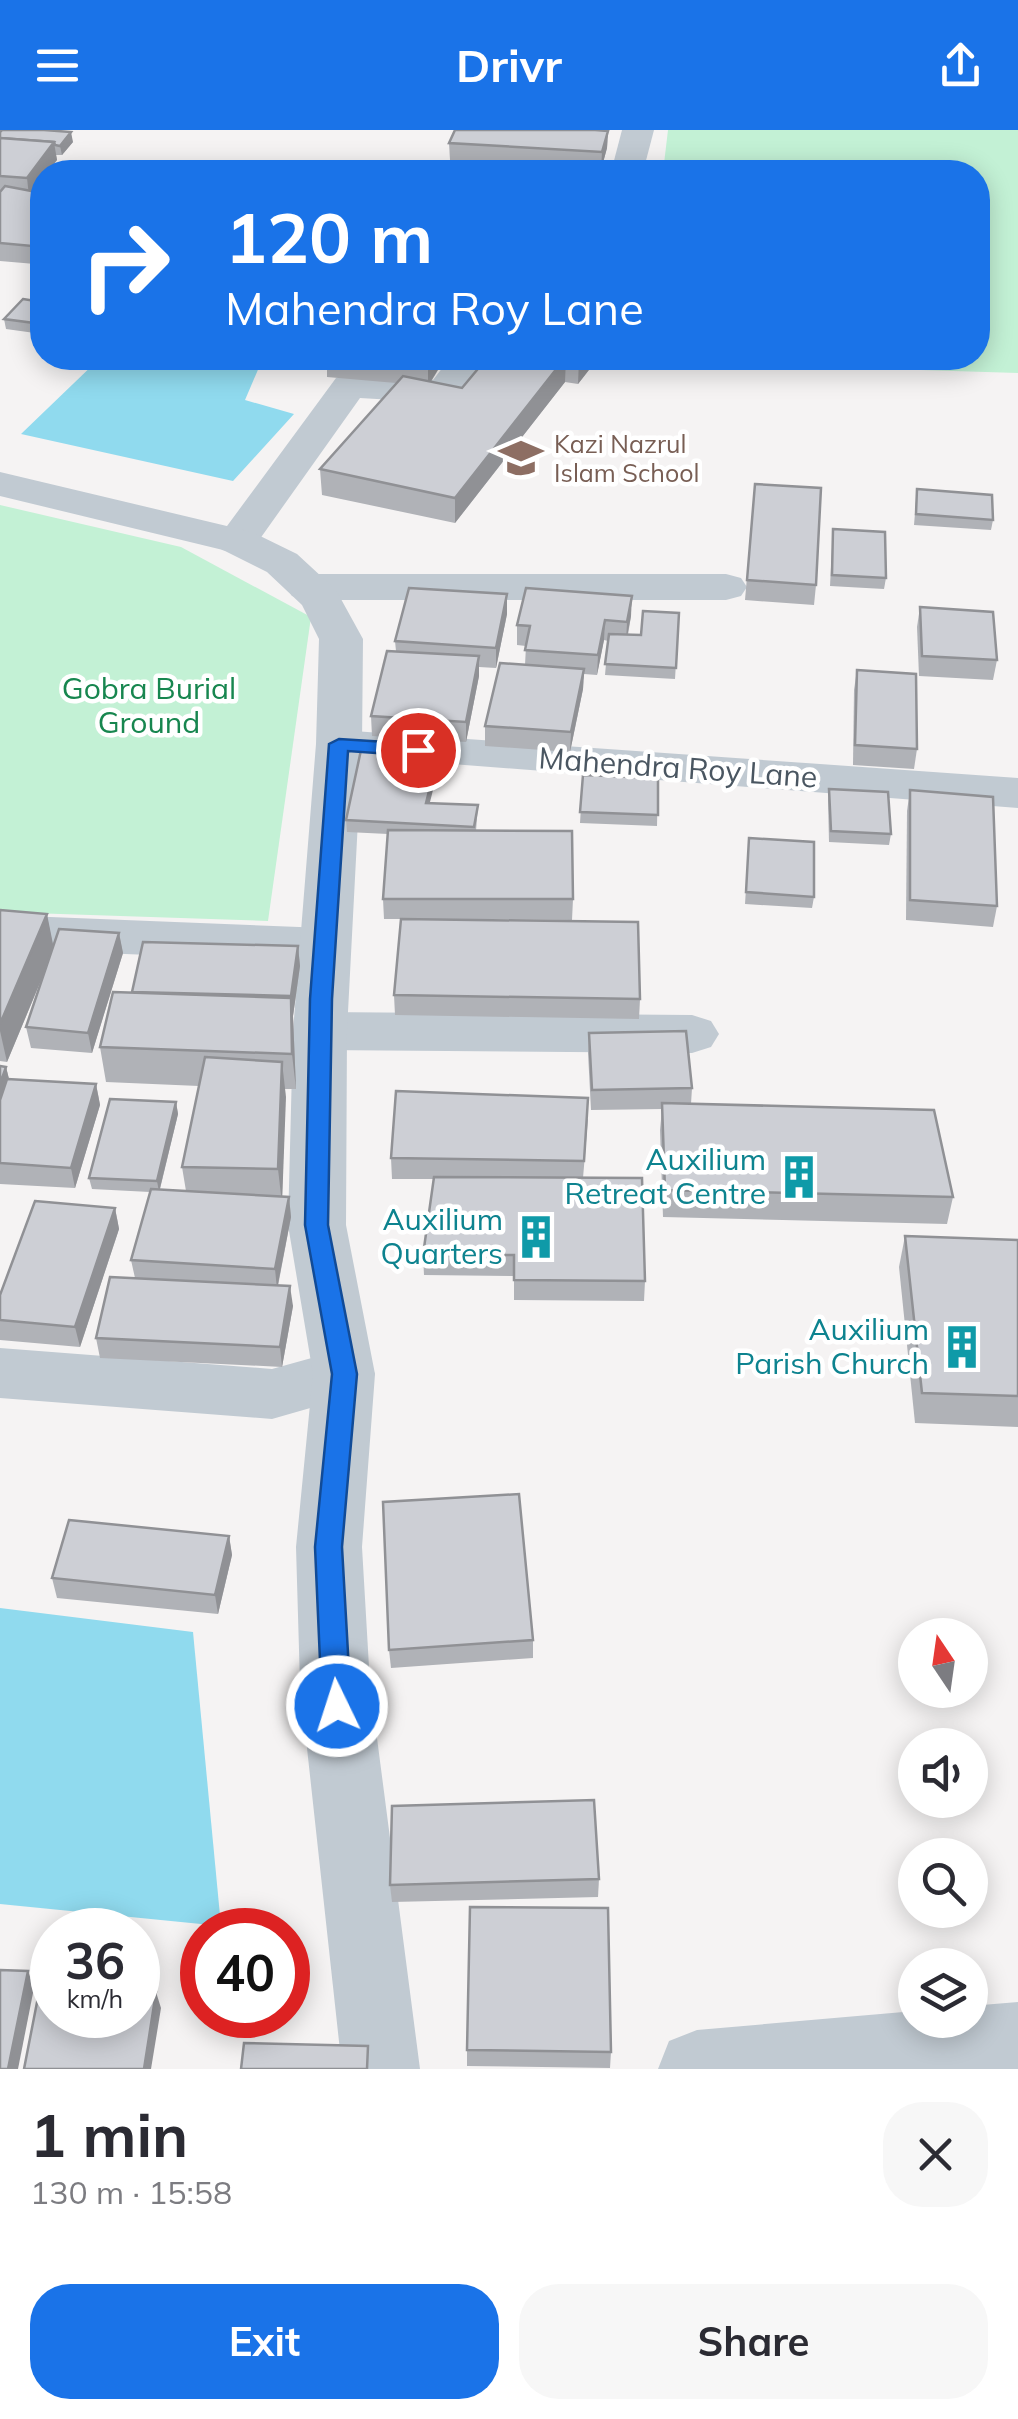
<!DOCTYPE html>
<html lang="en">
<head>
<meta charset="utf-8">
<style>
	:root { --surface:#fff; --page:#f7f7f7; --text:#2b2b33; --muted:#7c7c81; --accent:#1a73e8 }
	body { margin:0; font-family:Mulish,sans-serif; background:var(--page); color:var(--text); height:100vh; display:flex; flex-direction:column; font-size:38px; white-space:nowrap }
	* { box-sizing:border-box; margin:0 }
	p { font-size:32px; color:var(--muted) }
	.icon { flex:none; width:55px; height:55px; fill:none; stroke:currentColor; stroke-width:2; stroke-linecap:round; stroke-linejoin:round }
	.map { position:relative; height:1939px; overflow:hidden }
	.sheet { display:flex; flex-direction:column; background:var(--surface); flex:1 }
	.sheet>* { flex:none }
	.guide { position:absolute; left:30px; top:30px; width:960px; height:210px; border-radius:40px; box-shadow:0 5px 25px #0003; background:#1a73e8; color:#fff; overflow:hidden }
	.needle { width:65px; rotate:347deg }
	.tools { position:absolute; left:898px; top:1488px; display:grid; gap:20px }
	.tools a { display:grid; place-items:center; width:90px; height:90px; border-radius:50%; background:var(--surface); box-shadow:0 5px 25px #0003; font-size:50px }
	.speed { position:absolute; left:30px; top:1778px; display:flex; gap:20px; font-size:50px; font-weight:700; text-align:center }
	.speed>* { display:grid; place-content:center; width:130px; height:130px; border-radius:50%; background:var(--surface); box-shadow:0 5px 25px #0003; line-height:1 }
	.speed small { font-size:25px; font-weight:400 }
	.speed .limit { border:15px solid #d22; background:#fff; color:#111 }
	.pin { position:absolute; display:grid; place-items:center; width:85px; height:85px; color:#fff; margin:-42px; border:5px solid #fff; border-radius:50%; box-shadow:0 2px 10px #0007 }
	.me { position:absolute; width:110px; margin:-55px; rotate:356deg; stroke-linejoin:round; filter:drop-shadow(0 0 8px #0008) }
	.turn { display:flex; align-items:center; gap:35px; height:210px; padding:0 30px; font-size:45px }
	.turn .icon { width:130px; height:130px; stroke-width:2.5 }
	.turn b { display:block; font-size:70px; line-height:85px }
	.round { display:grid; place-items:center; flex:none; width:105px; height:105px; border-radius:40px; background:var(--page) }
	.overview { display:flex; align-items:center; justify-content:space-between; height:170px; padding:0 30px }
	h1 { font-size:60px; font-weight:700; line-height:75px }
	.button { display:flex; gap:20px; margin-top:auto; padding:20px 30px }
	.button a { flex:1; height:115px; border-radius:40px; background:var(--accent); color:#fff; font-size:40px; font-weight:700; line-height:115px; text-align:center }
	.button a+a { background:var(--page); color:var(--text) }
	header { display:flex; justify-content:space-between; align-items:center; height:130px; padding:0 30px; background:var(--accent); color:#fff; font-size:45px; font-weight:700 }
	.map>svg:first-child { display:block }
</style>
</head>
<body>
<header><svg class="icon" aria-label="menu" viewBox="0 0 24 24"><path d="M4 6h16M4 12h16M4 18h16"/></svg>Drivr<svg class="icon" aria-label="share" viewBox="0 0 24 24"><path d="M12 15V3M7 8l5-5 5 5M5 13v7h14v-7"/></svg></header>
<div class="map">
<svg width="1018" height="1939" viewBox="0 0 1018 1939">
	<rect width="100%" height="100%" fill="#f5f3f3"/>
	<g fill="#c3f1d5">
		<path d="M668 0H1018V243L823 237 821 228H978V42H663Z"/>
		<path d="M0 375 181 417 311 487 268 791 0 782Z"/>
	</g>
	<g fill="#90daee">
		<path d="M100 228H263L245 270 294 284 233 351 21 304Z"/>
		<path d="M0 1478 193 1502 221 1796 0 1774Z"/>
	</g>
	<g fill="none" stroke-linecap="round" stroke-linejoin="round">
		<g fill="#c1cad2" fill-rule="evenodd">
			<path d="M622 0H654L643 42H611Z"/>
			<path d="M450 228H487L457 270 444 273 360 268 252 420 237 423 222 420 216 411 336 248 349 245 433 250Z"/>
			<path d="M307 444H726L741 448 747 457 741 466 726 470H307L292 466 286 457 292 448Z"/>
			<path d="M339 600 1018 648V678L323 624 316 614 323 604Z"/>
			<path d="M0 785 325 798 343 803 351 815 343 827 325 832 0 819Z"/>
			<path d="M320 882 692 885 711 891 719 904 711 917 692 923 320 920 301 914 293 901 301 888Z"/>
			<path d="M0 1218 272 1239 344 1219 366 1226 375 1244 366 1262 272 1289 0 1268Z"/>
			<path d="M1018 1872V1939H658L669 1911 697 1900 915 1881V1890H970V1876Z"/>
		</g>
		<path fill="#c1cad2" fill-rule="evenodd" d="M0 342 252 402 297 424 336 460 363 509 362 614 347 901 346 1095 375 1244 362 1417 370 1554 420 1939H342L300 1554 296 1417 313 1244 288 1095 293 901 316 614 319 509 302 475 267 442 223 420 0 366Z"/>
	</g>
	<g fill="#b0b2b7">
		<path d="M608 1 607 18 601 40 450 30 449 13Z"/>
		<path d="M0 2 73 12 62 25H56L57 30 47 42H42V49L33 62 42 63V128V125L35 134 0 131Z"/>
		<path d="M42 172V204L6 199 4 189Z"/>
		<path d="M327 228H445L431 252 462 258 487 228H592V236L578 254 565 252 455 393 322 365 320 339 396 253 327 247Z"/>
		<path d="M755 354 816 455 814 475 745 470Z"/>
		<path d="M917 359 993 390 991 400 914 395Z"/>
		<path d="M833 399 886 448 884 459 830 456Z"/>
		<path d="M507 464V484L496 538 479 537V546L466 612 372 606 371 586 396 521 395 511Z"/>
		<path d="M920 477 997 530 993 550 919 546 917 497Z"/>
		<path d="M679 483 675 549 605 545 608 511 604 510 597 545 584 544 583 559 570 622 485 616V596L525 535 526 516 517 515V495L631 486 628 505H641Z"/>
		<path d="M857 540 917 619 914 639 853 635 854 560Z"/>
		<path d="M438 625 439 636 429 673 478 675 476 701 573 769 572 790 445 789 640 869 639 889 395 885 394 865 401 789H384L383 769 388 704 347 702 346 690Z"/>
		<path d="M583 645 658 648 657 696 580 693Z"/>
		<path d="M829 659 891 704 889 715 829 712 828 670Z"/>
		<path d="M910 660 997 776 993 797 906 790 907 681Z"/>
		<path d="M749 708 814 767 812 778 745 774Z"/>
		<path d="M0 780 53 816 119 803 123 823 92 923 31 918 26 897 47 836 7 932 0 931Z"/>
		<path d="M298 816 300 836 293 886 296 959H285L282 1066 289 1067 291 1087 278 1156 293 1176 282 1237 100 1228 96 1208 135 1148 131 1130 150 1062 92 1059 89 1048 176 972 178 984 160 1059 186 1061 182 1037 199 956 106 952 100 917 132 862Z"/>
		<path d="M589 903 692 958 691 974 953 1067 947 1094 663 1087 660 1000 662 979 591 980 588 923Z"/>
		<path d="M0 936 6 937 9 949 96 954 100 975 75 1058 0 1054Z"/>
		<path d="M588 989 583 1048 645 1151 644 1171 514 1170V1146L424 1145 423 1125 434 1049H392L391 1028Z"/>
		<path d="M115 1078 119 1099 80 1217 0 1210V1165Z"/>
		<path d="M905 1106 1018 1110V1297L915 1293 899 1137Z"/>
		<path d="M229 1406 232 1425 218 1484 57 1468 52 1448Z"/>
		<path d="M533 1510V1528L391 1538 389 1520Z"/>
		<path d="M599 1749 598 1767 392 1772 390 1755Z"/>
		<path d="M467 1920 611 1922 610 1938 467 1936Z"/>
	</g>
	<g fill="#909195">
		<path d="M608 1 607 18 601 40 602 22Z"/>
		<path d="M71 2 73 12 62 25 60 16Z"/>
		<path d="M54 12 57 30 47 42H42V49L29 66 27 48Z"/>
		<path d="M42 103V118H41L42 125 35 134 32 116Z"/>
		<path d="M433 228H445L428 256V238Z"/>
		<path d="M566 228 565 252 455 393V368Z"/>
		<path d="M580 228H592V236L578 254 579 229Z"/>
		<path d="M507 464V484L496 538V518Z"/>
		<path d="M632 466 631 486 626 512 627 492Z"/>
		<path d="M605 490 604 510 597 545 598 525Z"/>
		<path d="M479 526V546L466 612V592Z"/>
		<path d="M584 539 583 559 570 622 571 602Z"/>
		<path d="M438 625 439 636 427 684 426 673Z"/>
		<path d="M47 784 54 819 7 932 0 901V894Z"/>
		<path d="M119 803 123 823 92 923 88 903Z"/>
		<path d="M298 816 300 836 293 886 296 959 292 924 291 866Z"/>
		<path d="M282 932 286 967 282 1074 278 1039Z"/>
		<path d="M6 937 11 957 0 989V954Z"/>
		<path d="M96 954 100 975 75 1058 71 1038Z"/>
		<path d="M176 972 178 984 159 1062 157 1051Z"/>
		<path d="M289 1067 291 1087 277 1159 275 1139Z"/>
		<path d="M115 1078 119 1099 80 1217 75 1197Z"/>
		<path d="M290 1156 293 1176 282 1237 280 1217Z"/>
		<path d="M229 1406 232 1425 218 1484 215 1465Z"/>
		<path d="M28 1841 34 1858 18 1939H8Z"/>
		<path d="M156 1862 161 1878 151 1939H144Z"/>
	</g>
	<g fill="#cdcfd5" stroke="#909195" stroke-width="2.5">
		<path d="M2 0H44L71 2 60 16 55 15 54 12 0 8V2Z"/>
		<path d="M455 0H595L608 1 602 22 449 13Z"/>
		<path d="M0 8 54 12 27 48 0 46Z"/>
		<path d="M5 56 42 63V103L32 116 0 113V62Z"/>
		<path d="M23 169 42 172V194L4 189Z"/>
		<path d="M326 228H433L428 238Z"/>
		<path d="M487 228H565L455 368 320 339 403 246 462 258Z"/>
		<path d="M755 354 821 358 816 455 747 450Z"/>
		<path d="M917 359 992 365 993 390 916 384Z"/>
		<path d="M833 399 885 402 886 448 832 445Z"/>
		<path d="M409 458 507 464 496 518 395 511Z"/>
		<path d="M526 458 632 466 627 492 605 490 598 525 525 520 530 496 517 495Z"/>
		<path d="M920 477 993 482 997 530 922 526Z"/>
		<path d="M643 481 679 483 676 538 605 534 609 504 641 505Z"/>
		<path d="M387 521 479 526 466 592 371 586Z"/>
		<path d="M500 533 584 539 571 602 485 596Z"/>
		<path d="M857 540 916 544 917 619 855 615Z"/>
		<path d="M361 620 438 625 426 673 478 675 474 697 346 690Z"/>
		<path d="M583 645 658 648V685L580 682Z"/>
		<path d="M829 659 888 662 891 704 831 701Z"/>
		<path d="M910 660 993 667 997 776 910 770Z"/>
		<path d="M388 700 572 701 573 769H383Z"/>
		<path d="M749 708 814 712V767L746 762Z"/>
		<path d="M0 780 47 784 0 894Z"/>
		<path d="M401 789 638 792 640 869 394 865Z"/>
		<path d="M59 799 119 803 88 903 26 897Z"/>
		<path d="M143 812 298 816 291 866 132 862Z"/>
		<path d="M113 862 291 868 292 924 100 917Z"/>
		<path d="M686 901 692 958 592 960 589 903Z"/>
		<path d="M205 927 282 932 278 1039 182 1037Z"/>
		<path d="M0 936 6 937 0 954Z"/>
		<path d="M7 949 96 954 71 1038 0 1033V970Z"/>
		<path d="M396 961 588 968 584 1031 391 1028Z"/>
		<path d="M110 969 176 972 157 1051 89 1048Z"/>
		<path d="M662 973 934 980 953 1067 665 1060Z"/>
		<path d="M434 1047 642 1048 645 1151 514 1150V1125H423Z"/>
		<path d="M151 1059 289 1067 275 1139 131 1130Z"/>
		<path d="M35 1071 115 1078 75 1197 0 1190V1165Z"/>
		<path d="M905 1106 1018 1110V1266L922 1263Z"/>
		<path d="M110 1147 290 1156 280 1217 96 1208Z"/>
		<path d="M519 1364 533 1510 389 1520 383 1372Z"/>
		<path d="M69 1390 229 1406 215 1465 52 1448Z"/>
		<path d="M594 1670 599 1749 390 1755 392 1676Z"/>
		<path d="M470 1777 608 1778 611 1922 467 1920Z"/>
		<path d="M0 1840 28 1841 8 1939H0Z"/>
		<path d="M40 1857 52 1858V1885H138V1861L156 1862 144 1939H24Z"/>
		<path d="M244 1913 368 1916 367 1939H241Z"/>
	</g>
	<path fill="#1a73e8" stroke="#114b97" stroke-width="2.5" d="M339 609 418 614 428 620 418 626 348 621 332 869 328 1095 357 1244 342 1417 351 1576 347 1585 337 1589 327 1585 322 1576 315 1417 332 1244 305 1095 310 869 329 614Z"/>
	<defs>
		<g id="school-bare" transform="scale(3.45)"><path d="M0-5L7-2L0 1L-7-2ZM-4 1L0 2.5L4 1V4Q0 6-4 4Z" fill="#8d6e63" stroke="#fff" stroke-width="2.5" paint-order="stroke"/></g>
		<g id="building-bare" transform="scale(3.45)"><path d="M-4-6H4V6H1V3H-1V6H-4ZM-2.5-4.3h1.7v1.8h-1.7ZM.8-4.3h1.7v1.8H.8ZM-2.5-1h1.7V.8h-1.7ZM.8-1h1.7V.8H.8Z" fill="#0f9aa8" stroke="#fff" stroke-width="2.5" paint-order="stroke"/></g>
	</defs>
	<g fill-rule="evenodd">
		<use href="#school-bare" x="521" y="328"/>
		<use href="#building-bare" x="799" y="1047"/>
		<use href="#building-bare" x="536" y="1107"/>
		<use href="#building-bare" x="962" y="1217"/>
	</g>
	<g text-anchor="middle" stroke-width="9" stroke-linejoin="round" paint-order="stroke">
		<g font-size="25" fill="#785e54" stroke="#fff" text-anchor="start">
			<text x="554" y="323">Kazi Nazrul<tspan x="554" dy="29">Islam School</tspan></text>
		</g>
		<g font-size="30" fill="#17864f" stroke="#fff">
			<text x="149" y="569">Gobra Burial<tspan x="149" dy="34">Ground</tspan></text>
		</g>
		<g font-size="30" fill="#4a5661" stroke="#fff">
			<text transform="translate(678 638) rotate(4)" y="10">Mahendra Roy Lane</text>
		</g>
		<g font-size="30" fill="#0d838f" stroke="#fff" text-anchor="end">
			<text x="766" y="1040">Auxilium<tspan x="766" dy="34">Retreat Centre</tspan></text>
			<text x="503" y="1100">Auxilium<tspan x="503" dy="34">Quarters</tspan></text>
			<text x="929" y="1210">Auxilium<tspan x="929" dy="34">Parish Church</tspan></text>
		</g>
	</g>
</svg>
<div class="tools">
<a><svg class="needle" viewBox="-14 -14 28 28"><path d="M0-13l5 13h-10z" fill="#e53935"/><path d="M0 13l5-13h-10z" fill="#7c7c81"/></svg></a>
<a><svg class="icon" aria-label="sound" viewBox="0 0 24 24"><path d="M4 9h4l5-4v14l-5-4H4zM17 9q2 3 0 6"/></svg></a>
<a><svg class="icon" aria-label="search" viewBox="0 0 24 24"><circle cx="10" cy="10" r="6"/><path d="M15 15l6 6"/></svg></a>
<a><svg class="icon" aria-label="layers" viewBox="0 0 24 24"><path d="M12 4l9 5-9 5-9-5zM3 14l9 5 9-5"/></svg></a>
</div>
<div class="speed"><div>36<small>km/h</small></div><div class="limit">40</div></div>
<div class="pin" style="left:418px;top:620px;background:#d93025"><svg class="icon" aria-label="arrive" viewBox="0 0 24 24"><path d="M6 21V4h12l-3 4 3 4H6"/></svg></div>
<svg class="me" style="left:337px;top:1576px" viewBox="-20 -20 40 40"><circle r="17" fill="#1a73e8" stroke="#fff" stroke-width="3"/><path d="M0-11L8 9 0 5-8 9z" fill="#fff"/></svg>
<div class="guide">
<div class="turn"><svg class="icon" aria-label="right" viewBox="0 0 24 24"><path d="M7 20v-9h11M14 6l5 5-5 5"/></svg><div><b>120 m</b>Mahendra Roy Lane</div></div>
</div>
</div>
<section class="sheet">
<div class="overview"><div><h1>1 min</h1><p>130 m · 15:58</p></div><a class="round"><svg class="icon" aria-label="close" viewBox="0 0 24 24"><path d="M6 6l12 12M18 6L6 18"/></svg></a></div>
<div class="button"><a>Exit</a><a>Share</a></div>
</section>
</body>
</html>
